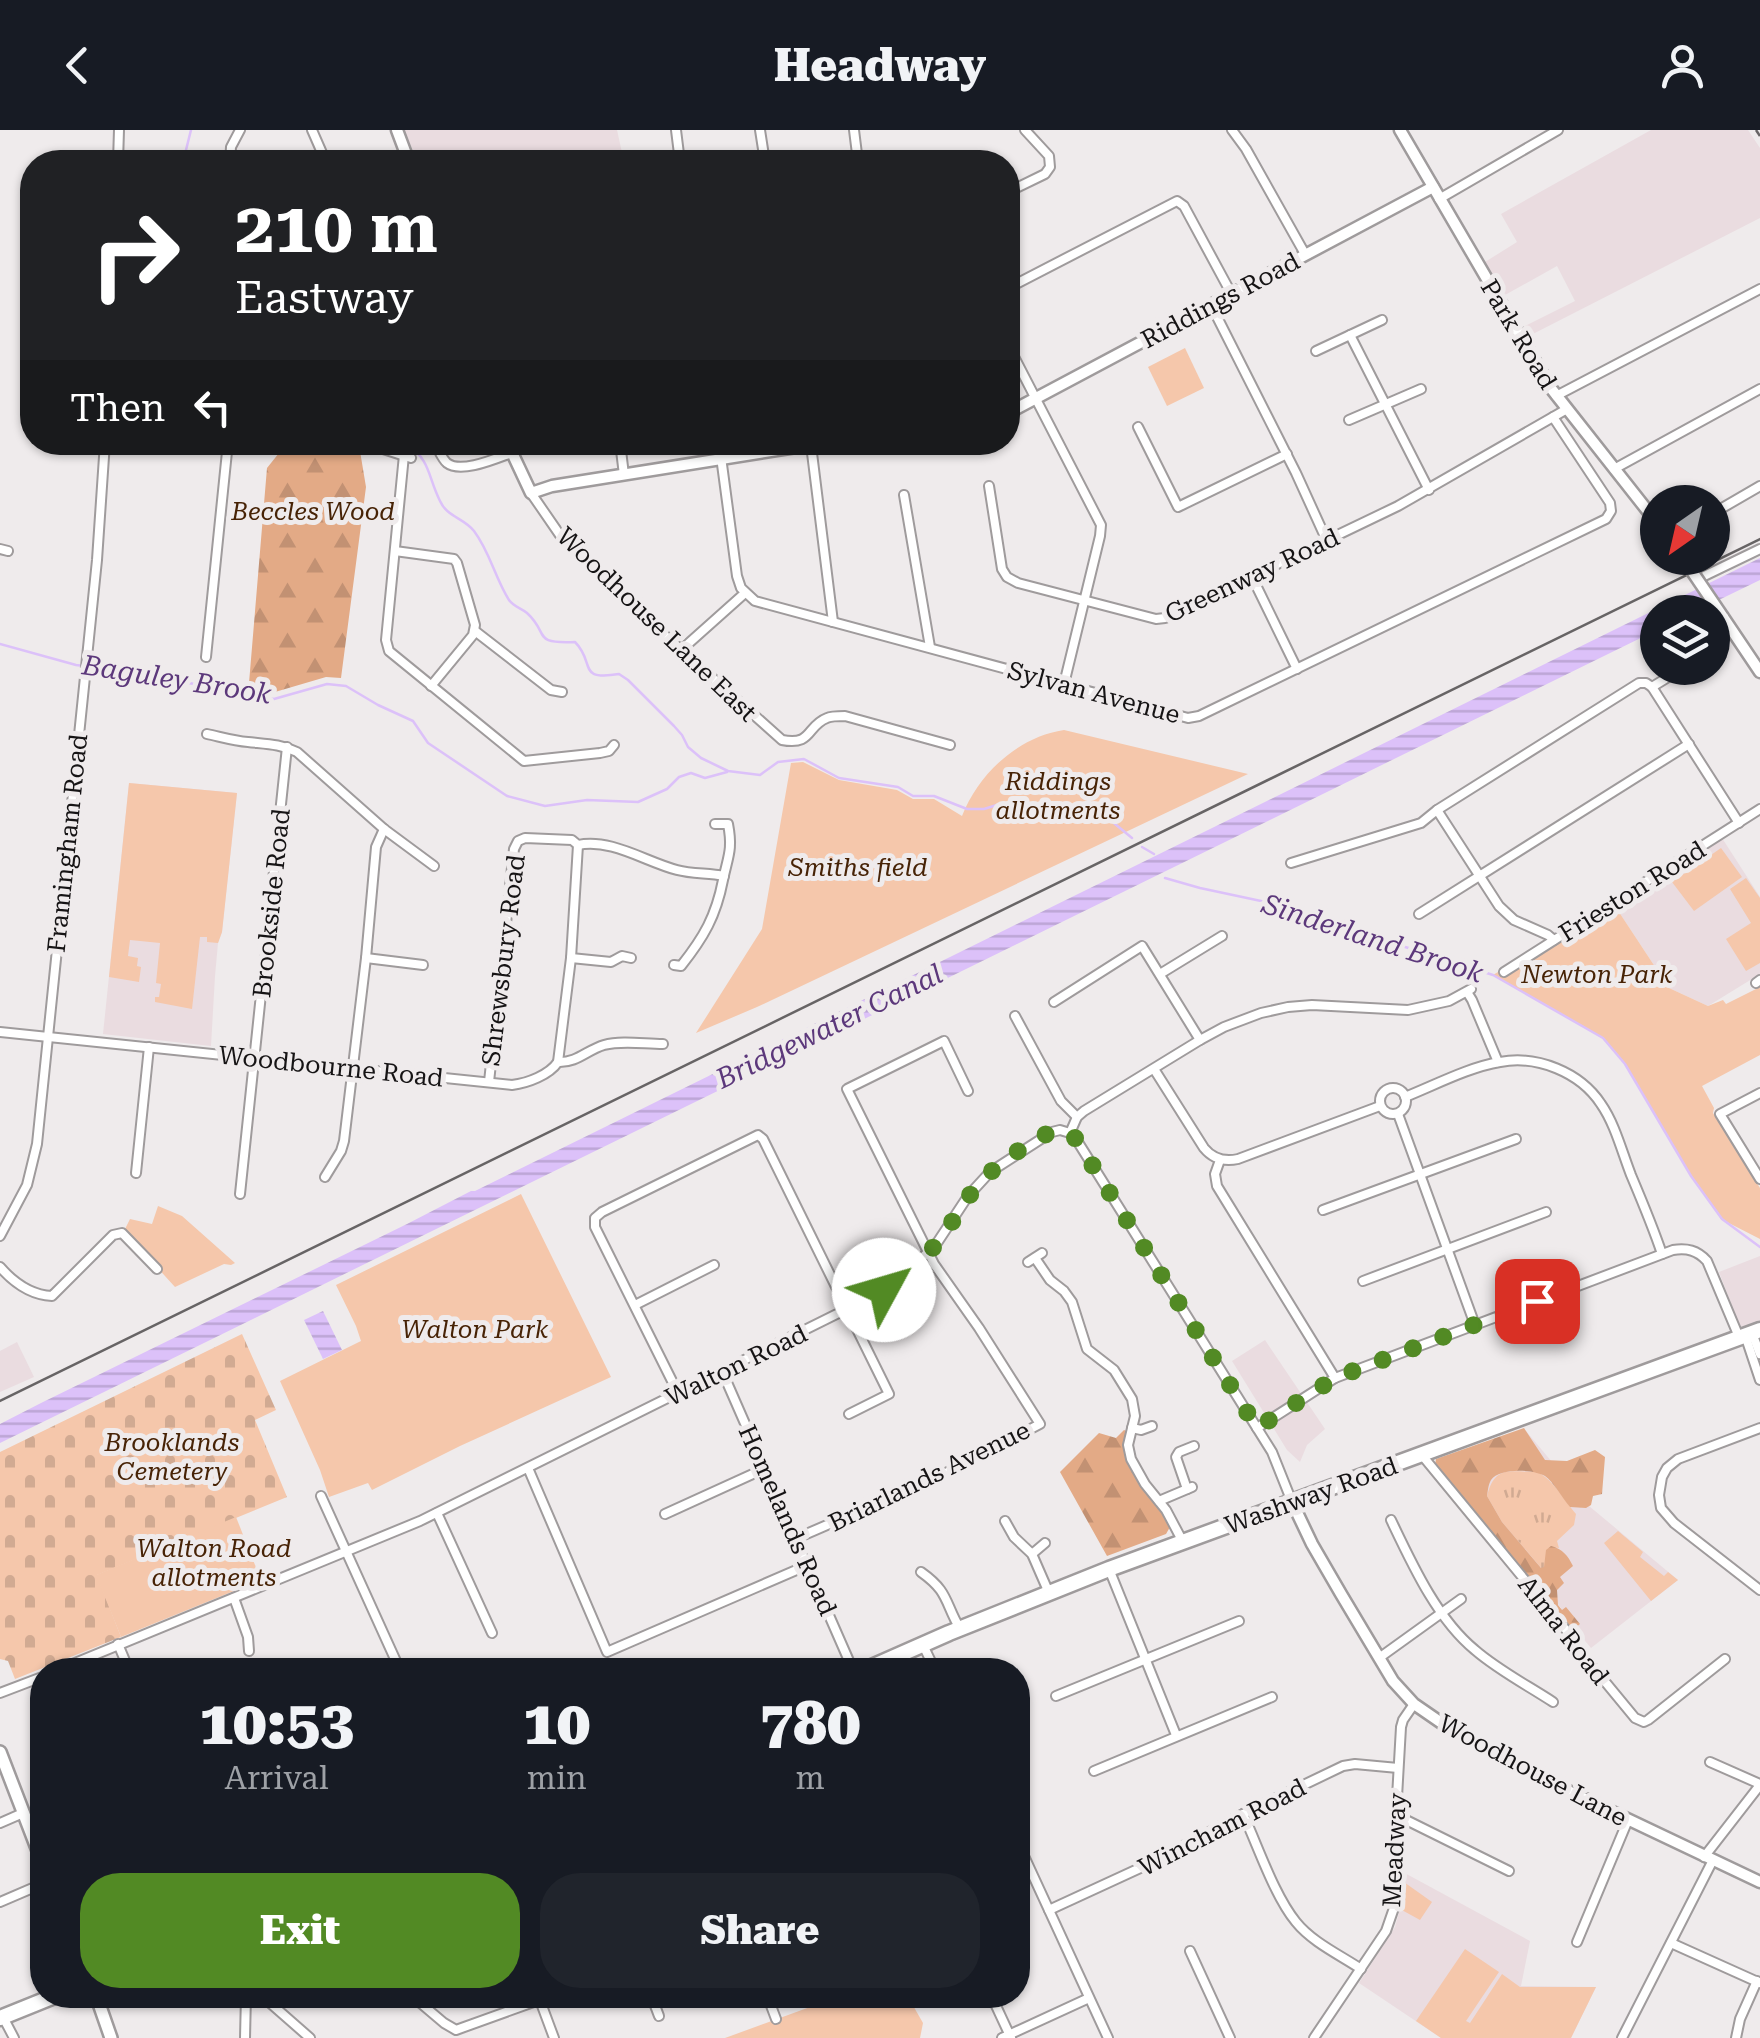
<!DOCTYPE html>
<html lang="en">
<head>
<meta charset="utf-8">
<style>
	:root { --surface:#171b24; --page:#20242c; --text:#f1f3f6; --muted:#9ea1a6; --accent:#528a24 }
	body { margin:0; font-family:"Roboto Serif",serif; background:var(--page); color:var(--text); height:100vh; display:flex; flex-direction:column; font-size:38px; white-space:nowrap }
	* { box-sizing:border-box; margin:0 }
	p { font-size:32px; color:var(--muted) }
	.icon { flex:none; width:55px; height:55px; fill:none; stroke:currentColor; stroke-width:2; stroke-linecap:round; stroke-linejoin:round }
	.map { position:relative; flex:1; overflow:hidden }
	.side { position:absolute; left:30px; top:1528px; width:1000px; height:350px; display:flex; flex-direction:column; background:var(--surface); border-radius:40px; box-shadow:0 2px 8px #0004 }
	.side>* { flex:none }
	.guide { position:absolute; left:20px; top:20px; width:1000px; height:305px; border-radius:40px; box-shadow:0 2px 8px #0004; background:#202124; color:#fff; overflow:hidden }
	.needle { width:65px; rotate:214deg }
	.tools { position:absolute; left:1640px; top:355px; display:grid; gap:20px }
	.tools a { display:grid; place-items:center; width:90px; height:90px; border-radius:50%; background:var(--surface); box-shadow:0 2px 8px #0004; font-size:50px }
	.pin { position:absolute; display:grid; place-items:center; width:85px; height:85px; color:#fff; margin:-42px; border-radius:20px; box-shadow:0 5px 15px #0006 }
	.me { position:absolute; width:110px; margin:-55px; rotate:51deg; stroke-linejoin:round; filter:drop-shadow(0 0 8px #0008) }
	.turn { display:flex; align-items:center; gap:35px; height:210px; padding:0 50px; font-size:45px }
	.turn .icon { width:130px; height:130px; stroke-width:2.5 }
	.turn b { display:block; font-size:70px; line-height:85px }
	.then { display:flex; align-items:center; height:95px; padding:0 50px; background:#0003; gap:20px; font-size:38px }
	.eta { display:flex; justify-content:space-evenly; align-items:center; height:170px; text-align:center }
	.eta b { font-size:60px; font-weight:800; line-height:70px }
	.cta { display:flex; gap:20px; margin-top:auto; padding:20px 50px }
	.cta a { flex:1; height:115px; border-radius:40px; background:var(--accent); color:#fff; font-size:40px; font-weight:800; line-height:115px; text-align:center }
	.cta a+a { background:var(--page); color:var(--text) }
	header { display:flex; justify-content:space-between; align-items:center; height:130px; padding:0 50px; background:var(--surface); font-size:45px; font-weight:800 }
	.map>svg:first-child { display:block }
</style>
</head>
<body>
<header><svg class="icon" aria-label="back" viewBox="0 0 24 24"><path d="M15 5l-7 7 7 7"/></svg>Headway<svg class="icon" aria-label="person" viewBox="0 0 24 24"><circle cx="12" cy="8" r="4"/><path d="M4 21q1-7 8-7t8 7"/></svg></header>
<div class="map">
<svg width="1760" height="1908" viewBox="0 0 1760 1908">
	<defs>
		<pattern id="grass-tufts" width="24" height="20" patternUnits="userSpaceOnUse" patternTransform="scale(2.5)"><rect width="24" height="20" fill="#f5c7ab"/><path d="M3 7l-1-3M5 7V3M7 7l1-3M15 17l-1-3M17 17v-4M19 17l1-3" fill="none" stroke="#d1aa92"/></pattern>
		<pattern id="forest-firs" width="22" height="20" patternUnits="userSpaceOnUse" patternTransform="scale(2.5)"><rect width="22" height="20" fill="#e3aa86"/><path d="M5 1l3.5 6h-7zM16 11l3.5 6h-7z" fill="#c29173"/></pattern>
		<pattern id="cemetery-stones" width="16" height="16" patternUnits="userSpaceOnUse" patternTransform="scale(2.5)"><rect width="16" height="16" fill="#f5c7ab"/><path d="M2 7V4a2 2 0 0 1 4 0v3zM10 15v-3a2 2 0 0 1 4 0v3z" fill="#d1aa92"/></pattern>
		<pattern id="water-rules" width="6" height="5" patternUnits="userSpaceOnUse" patternTransform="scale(2.5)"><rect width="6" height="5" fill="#dcc1f9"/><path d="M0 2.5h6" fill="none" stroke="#bca5d5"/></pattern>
	</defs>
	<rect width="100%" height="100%" fill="#efebec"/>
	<g fill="#eadce0">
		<path d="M404 0H617L624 32H418Z"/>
		<path d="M1651 0H1748L1760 18V88L1527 207 1523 197 1575 171 1557 136 1505 165 1485 132 1517 112 1501 84Z"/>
		<path d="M129 653 237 663 222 802 218 813 215 846 211 916 103 904Z"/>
		<path d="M1720 705 1760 767V844L1708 876 1669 858 1613 773Z"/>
		<path d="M1760 1126V1212L1752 1194 1740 1197 1719 1142Z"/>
		<path d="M1265 1210 1325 1299 1307 1315 1300 1332 1287 1320 1232 1231Z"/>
		<path d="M17 1212 34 1247 0 1262V1221Z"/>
		<path d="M1526 1301 1589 1376 1678 1450 1591 1518 1559 1480 1561 1478 1440 1331Z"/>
		<path d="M1401 1741 1530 1811 1521 1856 1596 1857 1571 1908H1441L1359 1853 1395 1797 1400 1779Z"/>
	</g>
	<path fill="url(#grass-tufts)" d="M1537 1342C1553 1349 1564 1370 1576 1384L1574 1395 1557 1411 1559 1418 1551 1417 1544 1438 1542 1439 1502 1392 1487 1366C1495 1335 1509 1342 1537 1342Z"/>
	<g fill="url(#forest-firs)">
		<path d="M287 313H306L360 321 366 357 341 548 326 547 275 562 249 553 267 338Z"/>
		<path d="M1524 1298 1545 1330 1567 1331 1595 1320 1605 1327 1602 1364 1593 1366 1591 1375 1586 1378 1570 1377C1562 1368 1553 1351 1545 1346 1533 1339 1499 1338 1491 1350 1488 1355 1488 1361 1487 1366L1502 1392 1541 1438 1544 1437 1546 1420 1551 1416C1563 1419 1568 1426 1573 1436L1560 1447 1564 1453 1557 1460 1558 1475 1562 1480 1566 1477 1580 1494 1571 1501 1435 1335 1436 1329Z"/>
		<path d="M1124 1300 1129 1302 1125 1321 1170 1397 1166 1404 1107 1426 1060 1342 1099 1303 1116 1308Z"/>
	</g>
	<path fill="url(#cemetery-stones)" d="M242 1204 276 1280 255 1290 287 1367 97 1445 121 1507 15 1549 8 1531 0 1529V1322Z"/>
	<g fill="#f5c7ab">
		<path d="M1185 218 1204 258 1167 276 1148 237Z"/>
		<path d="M1064 600 1248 644 757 877 696 903 762 799 791 633 803 632 839 650 897 660 913 669H934L962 686C979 643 1018 607 1064 600Z"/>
		<path d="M129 653 237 663 222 802 218 813 207 812V807H200L192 879 155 872V867H159L161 854 156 853 160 813 130 810 128 826 138 828 137 836 141 837 139 852 109 847Z"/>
		<path d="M1721 718 1742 747 1694 781 1672 752Z"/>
		<path d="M1746 748 1760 768V833L1746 841 1726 809 1751 793 1730 759Z"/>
		<path d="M1613 773 1669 858 1708 876 1723 870 1726 874 1760 857V925L1702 956 1714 978 1713 983 1760 1058V1109L1721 1089 1691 1046 1625 934 1603 908 1493 845Z"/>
		<path d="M521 1064 611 1247 460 1316 372 1360 368 1353 329 1367 320 1340 280 1251 361 1211 356 1196 336 1155Z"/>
		<path d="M158 1076 182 1086 235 1133 231 1135 224 1134 175 1157 124 1101 130 1089 152 1094Z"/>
		<path d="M236 1387 261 1450 121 1507 96 1445Z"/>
		<path d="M1618 1401 1643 1422 1640 1427 1664 1446 1668 1442 1678 1450 1651 1471 1604 1413Z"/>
		<path d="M1401 1750 1432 1772 1420 1790 1400 1779Z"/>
		<path d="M1465 1819 1499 1842 1466 1891 1470 1893 1502 1844 1520 1857H1596L1571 1908H1441L1416 1891Z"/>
		<path d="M843 1865H907L923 1893 920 1908H725Z"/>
	</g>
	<g fill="url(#water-rules)">
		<path d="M1760 428V450L1694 482H1658L1657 500 0 1313V1294L41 1273 407 1094 471 1061H475Z"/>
		<path d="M323 1181 342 1220 323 1229 304 1190Z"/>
	</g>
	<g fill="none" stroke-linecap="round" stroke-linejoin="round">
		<g stroke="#dcc1f9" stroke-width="2.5">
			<path d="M183 32 191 0"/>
			<path d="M406 312C432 333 427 345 440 371 447 387 464 388 474 401 490 422 495 448 509 470 514 477 521 478 527 483 550 504 531 514 575 512 596 533 576 551 619 544L628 550 674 596 682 605 688 617 701 628 728 641 760 645 778 632 804 629 839 648 898 657 913 666H934L967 679H984L1000 674 1109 689 1132 708"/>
			<path d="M0 514 76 535 125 541 274 569 327 554 346 556 378 575 413 591 428 613 507 666 545 676 587 670 638 672 667 659 679 647 691 643 705 648 727 642"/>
			<path d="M1142 717 1154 724"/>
			<path d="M1165 748 1200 758 1261 771 1493 845 1603 908 1625 934 1691 1046 1722 1089 1760 1117"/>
		</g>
		<g stroke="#9f9b9c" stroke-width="12">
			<g id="street">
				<path d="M312 0 326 32"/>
				<path d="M676 0 680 32"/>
				<path d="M760 0 765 32"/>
				<path d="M854 0 858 32"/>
				<path d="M1232 0 1246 19 1305 124"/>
				<path d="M118 32 119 0"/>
				<path d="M230 32 231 17 240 0"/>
				<path d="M1008 62 1045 44 1050 37 1049 26 1025 0"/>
				<path d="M1439 69 1558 0"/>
				<path d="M1008 158 1177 71 1184 76 1231 163"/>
				<path d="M1211 175 1296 343 1327 411"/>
				<path d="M1350 205 1429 360"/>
				<path d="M1008 215 1101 395 1100 406 1064 554"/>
				<path d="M1316 221 1382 190"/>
				<path d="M1556 266 1760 159"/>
				<path d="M1349 290 1421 259"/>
				<path d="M1138 297 1178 377 1287 324"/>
				<path d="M348 312 380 318 411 328"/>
				<path d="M434 312C438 318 442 329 447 333 461 344 497 328 511 323"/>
				<path d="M620 312 624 345"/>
				<path d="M719 312 737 446 741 458 755 471 1188 588 1199 586 1606 389 1611 381 1610 373 1553 287"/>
				<path d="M811 315 833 492"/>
				<path d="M404 325 386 510 389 521 524 631 600 623 609 621 614 615"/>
				<path d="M1614 339 1760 259"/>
				<path d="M989 356 1002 439 1007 447 1018 453 1156 489 1165 488 1398 376 1567 279"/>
				<path d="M531 363 562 408 615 461 782 610C813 616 806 596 827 588 831 586 842 586 845 586L950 615"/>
				<path d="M904 365 930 517"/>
				<path d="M1717 381 1760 356"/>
				<path d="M0 419 8 421"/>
				<path d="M395 421 454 429 457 433 475 495 473 505 431 556"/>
				<path d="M1252 447 1297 539"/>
				<path d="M1698 449 1760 419"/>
				<path d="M475 501 551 560 562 562"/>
				<path d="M680 521 745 463"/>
				<path d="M206 527 228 312"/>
				<path d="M1652 557 1739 693"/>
				<path d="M1652 557 1683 538"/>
				<path d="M207 604C221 607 234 611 248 612 266 614 281 614 297 622L384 699 434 736"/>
				<path d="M1437 680 1499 776 1514 790 1548 805 1554 810"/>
				<path d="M1291 733 1421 693 1437 680 1639 553H1646L1652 557"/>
				<path d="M1419 784 1689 614"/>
				<path d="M366 828 423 835"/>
				<path d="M571 828 611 832 622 826 631 828"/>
				<path d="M674 835 681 836C704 807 716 786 723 750 728 726 733 720 728 694H715"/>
				<path d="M1504 842 1760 679"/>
				<path d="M1160 844 1222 806"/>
				<path d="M1756 853 1760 850"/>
				<path d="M1467 862 1472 870 1498 932"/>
				<path d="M1054 872 1142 816 1200 910"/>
				<path d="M1015 886 1061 971 1077 987"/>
				<path d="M0 902 512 955C528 953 549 945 558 932 577 933 587 920 604 915 622 910 644 914 663 914"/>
				<path d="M558 932 571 828 578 715"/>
				<path d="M1154 939 1204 1018C1213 1029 1224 1032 1238 1029L1380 976"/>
				<path d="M489 952 514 719 518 711 525 708 572 710 578 715C611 708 646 732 677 740 692 744 708 743 724 746"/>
				<circle cx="1393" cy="971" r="13"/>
				<path d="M1760 963 1720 984 1760 1049"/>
				<path d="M1405 967C1435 955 1469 937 1500 932 1537 925 1580 942 1601 974 1615 994 1622 1022 1631 1045 1642 1071 1653 1097 1662 1124"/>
				<path d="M1398 984 1475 1195"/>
				<path d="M1070 1003 1077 987 1084 981 1200 910 1224 897 1261 883 1288 877 1312 875 1408 880 1449 871 1471 859"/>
				<path d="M1070 1003 1076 1009 1272 1322 1292 1372"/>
				<path d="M1220 1030 1215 1044 1217 1056 1335 1248"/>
				<path d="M136 1043 149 917"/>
				<path d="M325 1047 341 1021 344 1011 366 828 376 717 384 699"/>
				<path d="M240 1064 287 617"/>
				<path d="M1323 1080 1516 1009"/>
				<path d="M0 1106 27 1055 37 1014 97 430 105 312"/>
				<path d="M1035 1128 1050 1150 1064 1161 1072 1172 1087 1219 1114 1240 1132 1269 1135 1286 1128 1315 1131 1329 1145 1354 1166 1380 1183 1412"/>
				<path d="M1028 1132 1042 1123"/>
				<path d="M0 1137C14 1153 30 1165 52 1166L113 1105 122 1103 157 1139"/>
				<path d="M1363 1151 1546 1082"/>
				<path d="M635 1175 714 1135"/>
				<path d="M1752 1203 1760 1224"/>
				<path d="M1745 1205 1760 1250"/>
				<path d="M722 1241 853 1540"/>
				<path d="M678 1263 595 1097V1088L602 1082 758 1005 763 1009 889 1264 849 1284"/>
				<path d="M1132 1298 1141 1300 1152 1296"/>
				<path d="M1257 1298 1335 1248 1673 1120C1687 1118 1697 1120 1707 1131L1739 1207"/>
				<path d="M1760 1298 1678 1329 1667 1338 1662 1347 1659 1365 1661 1378 1674 1393 1760 1460"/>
				<path d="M1421 1324 1571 1506 1588 1531 1635 1588 1644 1592 1648 1590 1725 1529"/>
				<path d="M528 1338 607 1522 808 1435"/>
				<path d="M1187 1359 1176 1327 1179 1322 1194 1316"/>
				<path d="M321 1366 400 1540"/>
				<path d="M1159 1371 1192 1357"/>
				<path d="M437 1383 492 1503"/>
				<path d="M665 1384 766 1338"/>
				<path d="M1391 1390C1412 1434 1437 1489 1475 1520 1498 1540 1527 1555 1553 1572"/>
				<path d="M1005 1391 1014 1407 1032 1424 1049 1463"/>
				<path d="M797 1408 938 1347 1040 1294 979 1198 934 1134 847 959 944 911 968 961"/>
				<path d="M1032 1424 1045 1413"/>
				<path d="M1109 1439 1176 1605"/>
				<path d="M921 1442C949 1462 944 1471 960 1499"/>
				<path d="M234 1468 248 1507 249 1521"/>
				<path d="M118 1514 129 1540"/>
				<path d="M923 1515 935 1540"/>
				<path d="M1379 1528 1461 1469"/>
				<path d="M58 1540 420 1391 869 1168 895 1152 935 1116 968 1066 990 1042 1052 1002 1060 1000 1070 1003"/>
				<path d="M0 1563 42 1547"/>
				<path d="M1056 1566 1239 1491"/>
				<path d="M1710 1632 1760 1654"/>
				<path d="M1094 1641 1272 1567"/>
				<path d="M1243 1684C1258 1716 1274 1765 1296 1792 1312 1812 1340 1825 1361 1839"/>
				<path d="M1396 1685 1509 1741"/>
				<path d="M0 1693 23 1683"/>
				<path d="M1018 1713 1108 1908"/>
				<path d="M1704 1727 1760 1655"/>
				<path d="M0 1772 42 1754"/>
				<path d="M1049 1780 1151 1733 1243 1684 1343 1636 1355 1634 1398 1638"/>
				<path d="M1577 1812 1628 1690"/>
				<path d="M1671 1813 1760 1853"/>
				<path d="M1190 1821 1230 1908"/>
				<path d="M261 1865 310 1908"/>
				<path d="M411 1865 444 1893 456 1900 553 1865"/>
				<path d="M538 1865 554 1908"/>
				<path d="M651 1865 659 1886"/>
				<path d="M767 1865 776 1889"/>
				<path d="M991 1865 1011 1908"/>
				<path d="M3 1887 14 1908"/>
				<path d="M245 1908 246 1865"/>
				<path d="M1002 1908 1089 1868"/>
				<path d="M1314 1908 1386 1801 1395 1775 1396 1685 1401 1597 1403 1590 1414 1574"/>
				<path d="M1622 1908 1713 1730"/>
				<path d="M1736 1908 1740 1889 1757 1851"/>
			</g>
		</g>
		<g stroke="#9f9b9c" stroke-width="15">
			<g id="secondary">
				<path d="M397 0 409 32"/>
				<path d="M1400 0 1550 257 1658 394"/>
				<path d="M1008 283 1433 57"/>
				<path d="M507 312 531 363 552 356 828 312"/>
				<path d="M1723 487 1760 542"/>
				<path d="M1292 1372 1312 1414 1341 1464 1393 1551 1414 1574 1443 1594 1543 1649 1760 1752"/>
			</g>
		</g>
		<g stroke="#9f9b9c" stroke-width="16">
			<g id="primary">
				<path d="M0 1622 42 1731"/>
				<path d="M96 1865 111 1908"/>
			</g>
		</g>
		<g stroke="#9f9b9c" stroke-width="19">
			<g id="highway">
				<path d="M865 1540 949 1503 1109 1439 1760 1200"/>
				<path d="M0 1888 57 1865"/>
			</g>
		</g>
		<use href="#street" stroke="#fff" stroke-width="8"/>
		<use href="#secondary" stroke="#fff" stroke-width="10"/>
		<use href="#primary" stroke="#fff" stroke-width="11"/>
		<use href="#highway" stroke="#fff" stroke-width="14"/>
		<path stroke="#676465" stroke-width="2.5" d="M0 1271 1760 409"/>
		<path stroke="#676465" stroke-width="2.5" stroke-dasharray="12 12" stroke-linecap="butt" d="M1756 0 1760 6"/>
		<g stroke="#9f9b9c" stroke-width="15" stroke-linecap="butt">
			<path id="secondary-bridge" d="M1683 428 1723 487"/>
		</g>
		<use href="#secondary-bridge" stroke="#fff" stroke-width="10"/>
	</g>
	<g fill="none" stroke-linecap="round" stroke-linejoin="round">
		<path stroke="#528a24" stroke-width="18" stroke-dasharray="0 32.4" d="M884 1160C903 1146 922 1131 937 1113 952 1095 962 1073 978 1055 989 1040 1037 1005 1055 1001 1064 999 1070 1003 1076 1009L1257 1298 1335 1248 1537 1171"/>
	</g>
	<g text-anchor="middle" stroke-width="10" stroke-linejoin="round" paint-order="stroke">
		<g font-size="25" fill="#161415" stroke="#efebec">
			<text transform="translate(1220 170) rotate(-28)" y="9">Riddings Road</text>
			<text transform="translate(1519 204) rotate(59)" y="9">Park Road</text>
			<text transform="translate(1252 445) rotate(-25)" y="9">Greenway Road</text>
			<text transform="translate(657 494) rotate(44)" y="9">Woodhouse Lane East</text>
			<text transform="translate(1094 562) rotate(15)" y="9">Sylvan Avenue</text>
			<text transform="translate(67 713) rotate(-84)" y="9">Framingham Road</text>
			<text transform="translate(1632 761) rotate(-32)" y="9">Frieston Road</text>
			<text transform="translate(271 773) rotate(-84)" y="9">Brookside Road</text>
			<text transform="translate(503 830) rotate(-83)" y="9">Shrewsbury Road</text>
			<text transform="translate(331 936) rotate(6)" y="9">Woodbourne Road</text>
			<text transform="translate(736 1235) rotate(-26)" y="9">Walton Road</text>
			<text transform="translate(929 1346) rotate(-26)" y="9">Briarlands Avenue</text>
			<text transform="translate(1311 1365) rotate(-20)" y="9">Washway Road</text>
			<text transform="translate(788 1390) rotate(66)" y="9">Homelands Road</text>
			<text transform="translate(1564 1500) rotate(52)" y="9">Alma Road</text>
			<text transform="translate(1533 1640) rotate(28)" y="9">Woodhouse Lane</text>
			<text transform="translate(1222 1697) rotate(-27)" y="9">Wincham Road</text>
			<text transform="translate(1394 1720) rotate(-87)" y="9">Meadway</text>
		</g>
		<g font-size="25" font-style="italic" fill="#472306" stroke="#efebec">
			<text x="313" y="390">Beccles Wood</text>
			<text x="1058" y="660">Riddings<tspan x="1058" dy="29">allotments</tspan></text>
			<text x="858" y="746">Smiths field</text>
			<text x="1597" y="853">Newton Park</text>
			<text x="475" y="1208">Walton Park</text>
			<text x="172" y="1321">Brooklands<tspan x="172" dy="29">Cemetery</tspan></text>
			<text x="214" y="1427">Walton Road<tspan x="214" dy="29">allotments</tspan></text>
		</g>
		<g font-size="28" font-style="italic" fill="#5c387b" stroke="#efebec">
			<text transform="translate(177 549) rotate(9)" y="10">Baguley Brook</text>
			<text transform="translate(1373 808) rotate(18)" y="10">Sinderland Brook</text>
			<text transform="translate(829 896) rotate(-26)" y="10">Bridgewater Canal</text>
		</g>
	</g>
</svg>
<div class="tools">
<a><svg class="needle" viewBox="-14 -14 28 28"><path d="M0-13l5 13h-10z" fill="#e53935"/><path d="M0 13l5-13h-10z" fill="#9ea1a6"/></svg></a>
<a><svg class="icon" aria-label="layers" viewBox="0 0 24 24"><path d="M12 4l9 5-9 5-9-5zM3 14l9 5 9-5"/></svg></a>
</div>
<div class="pin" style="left:1537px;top:1171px;background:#d93025"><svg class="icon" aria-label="arrive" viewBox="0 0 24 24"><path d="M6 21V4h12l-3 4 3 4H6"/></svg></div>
<svg class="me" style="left:884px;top:1160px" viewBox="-20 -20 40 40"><circle r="19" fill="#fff"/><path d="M0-13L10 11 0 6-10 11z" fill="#528a24"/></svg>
<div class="guide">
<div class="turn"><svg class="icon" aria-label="right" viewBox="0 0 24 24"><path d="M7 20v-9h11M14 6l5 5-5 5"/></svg><div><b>210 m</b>Eastway</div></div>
<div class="then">Then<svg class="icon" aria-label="left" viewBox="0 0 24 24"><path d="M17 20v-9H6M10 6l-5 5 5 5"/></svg></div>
</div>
<section class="side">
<div class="eta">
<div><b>10:53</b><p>Arrival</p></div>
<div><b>10</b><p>min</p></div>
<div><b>780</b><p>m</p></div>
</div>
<div class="cta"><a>Exit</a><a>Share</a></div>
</section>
</div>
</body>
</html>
